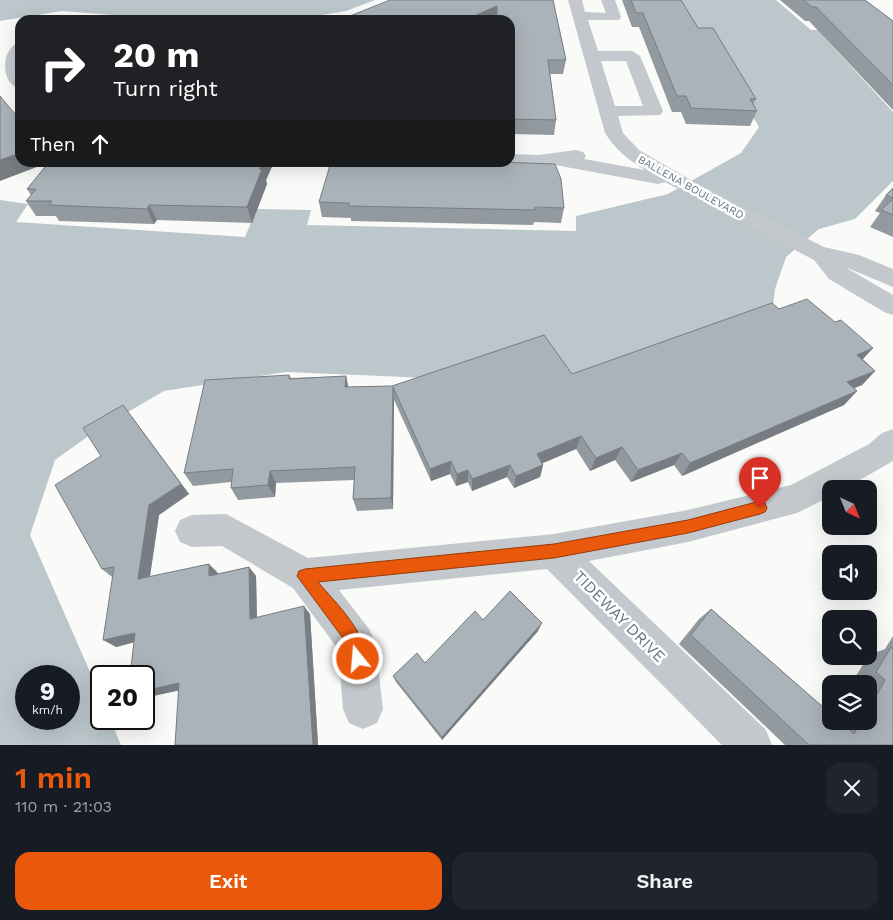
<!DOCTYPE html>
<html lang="en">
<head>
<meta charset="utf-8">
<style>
	:root { --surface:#171b24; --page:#20242c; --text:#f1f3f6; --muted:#9ea1a6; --accent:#ea580c }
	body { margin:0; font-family:"Work Sans",sans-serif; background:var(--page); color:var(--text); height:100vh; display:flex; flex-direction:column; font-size:19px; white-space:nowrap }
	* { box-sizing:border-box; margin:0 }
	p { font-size:16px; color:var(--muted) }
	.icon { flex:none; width:28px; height:28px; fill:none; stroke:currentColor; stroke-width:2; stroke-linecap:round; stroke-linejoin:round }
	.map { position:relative; height:745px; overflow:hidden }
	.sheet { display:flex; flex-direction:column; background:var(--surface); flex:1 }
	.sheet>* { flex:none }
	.top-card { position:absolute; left:15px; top:15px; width:500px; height:152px; border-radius:15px; box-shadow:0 5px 20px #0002; background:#202124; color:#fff; overflow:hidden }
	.needle { width:32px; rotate:137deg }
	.tools { position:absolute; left:822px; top:480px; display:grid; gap:10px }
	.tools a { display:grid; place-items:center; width:55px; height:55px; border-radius:10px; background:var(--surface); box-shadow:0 5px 20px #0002; font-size:25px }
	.speed { position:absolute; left:15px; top:665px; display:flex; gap:10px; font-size:25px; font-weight:700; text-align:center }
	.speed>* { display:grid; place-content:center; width:65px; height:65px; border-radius:50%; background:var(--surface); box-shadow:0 5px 20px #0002; line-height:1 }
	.speed small { font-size:12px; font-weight:400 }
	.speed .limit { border:2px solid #111; border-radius:8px; background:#fff; color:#111 }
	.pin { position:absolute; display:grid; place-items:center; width:42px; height:42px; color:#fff; margin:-51px -21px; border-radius:50% 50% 50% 0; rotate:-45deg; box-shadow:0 0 5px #0007 }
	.pin .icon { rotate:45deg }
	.me { position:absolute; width:55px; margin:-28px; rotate:343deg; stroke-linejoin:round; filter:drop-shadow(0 0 4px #0008) }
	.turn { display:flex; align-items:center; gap:18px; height:105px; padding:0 15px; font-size:22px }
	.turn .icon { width:65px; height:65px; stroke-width:2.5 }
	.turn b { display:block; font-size:35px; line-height:42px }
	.then { display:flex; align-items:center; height:48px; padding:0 15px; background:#0003; gap:10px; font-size:19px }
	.round { display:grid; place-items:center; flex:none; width:52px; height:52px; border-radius:15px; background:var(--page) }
	.headline { display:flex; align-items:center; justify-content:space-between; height:85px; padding:0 15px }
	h1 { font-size:30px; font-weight:600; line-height:38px; color:var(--accent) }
	.action { display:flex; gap:10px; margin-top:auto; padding:10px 15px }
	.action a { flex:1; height:58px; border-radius:15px; background:var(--accent); color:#fff; font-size:20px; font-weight:600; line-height:58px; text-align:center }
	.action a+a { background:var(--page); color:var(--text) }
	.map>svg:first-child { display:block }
</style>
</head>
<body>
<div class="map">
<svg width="893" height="745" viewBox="0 0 893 745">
	<rect width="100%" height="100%" fill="#fafaf8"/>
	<g fill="#bbc7cb" fill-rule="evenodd">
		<path d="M0 0H375L346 11 292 20H177L62 11 0 21Z"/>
		<path d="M675 0H776L811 30H825L823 36 893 112V181L855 219 819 229 786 257 775 289 773 307 593 379H452L286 372 164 391 97 430 55 460 30 535 101 697V719H110L121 745H0V200L28 204 16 222 245 237 257 209 311 210 307 225 576 231V216L668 194 741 153 759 127 709 42ZM26 676H69V719H26Z"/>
	</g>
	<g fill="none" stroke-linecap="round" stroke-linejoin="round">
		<g fill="#c3c8cc" fill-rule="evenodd">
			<path d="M568 0H582L585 12 606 13 601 0H615L621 17 619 20H588L598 51H632L640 56 663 111 660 115 618 116 623 133 639 150 689 179 824 247 859 255 893 269V287L845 267 893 295V315L884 312 829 279 814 260 665 182 658 184 555 165 539 167 503 164 502 162H510V154L539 155 576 150 583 152 586 156 584 159 645 170C627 159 616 150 605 133ZM601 61H626L643 106H615Z"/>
			<path d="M20 42V89C0 84 0 48 20 42Z"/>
			<path d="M893 429V461L844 489H831V496L797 513 688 542 589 561 766 730 772 745H722L547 569 339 590 369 629 375 642 383 709 377 723 363 729 349 723 343 709 338 649 293 588 222 546 192 547 180 542 175 531 180 520 192 515 226 514 308 558 554 534 688 510 791 485 869 444 882 433Z"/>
		</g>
	</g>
	<g fill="#929a9f">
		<path d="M553 0 566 60 563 74H550L556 120 554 135 510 134V20H496V19L340 20Z"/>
		<path d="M622 0H681L698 28 756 99 753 104 757 111 750 126 686 124 681 112H672L639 27H632Z"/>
		<path d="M780 0H865L893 21V110L809 21H805Z"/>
		<path d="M20 162H274L266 180 267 184 252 223 157 220 154 224 59 221 56 216H36L26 201 31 195 27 189 49 163Z"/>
		<path d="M893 188V237L870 227 880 213 875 211 886 195Z"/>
		<path d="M319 202 564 208 561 223 534 222 533 225 351 221V218L322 217Z"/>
		<path d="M779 309 835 322 873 348 863 359 875 371 862 385 854 388 857 391 844 405 682 476 674 465 631 482 615 460 590 471 576 449 542 463 543 465 540 477 514 488 507 477 472 491 468 482 456 486 450 474 431 481 394 400 393 509 357 511 353 499 354 480 276 483 275 497 238 500 231 488V482L193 486 184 473 289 375 291 378 346 376 348 387 392 386 572 374Z"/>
		<path d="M123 405 189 494 159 515 150 577 218 573 217 574 249 567 256 576 257 617 310 614 318 745H175L179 690 144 698 134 642 116 647 112 577 102 569 101 456Z"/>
		<path d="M711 609 841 723 842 721H869V684H860L854 679 869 655 885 649 893 636V745H785L679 644 699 619Z"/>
		<path d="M483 620 538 631 442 740 396 682 393 676 425 663Z"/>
	</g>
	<g fill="#777d82">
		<path d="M497 6 496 19 493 20H465Z"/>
		<path d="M20 153V162H50L0 181V160Z"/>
		<path d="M263 162H274L266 180 267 184 252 223 247 207 259 169Z"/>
		<path d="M149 205 157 220 154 224 147 209Z"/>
		<path d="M873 348 860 362 857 355Z"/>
		<path d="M875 371 862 385 835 396 847 382Z"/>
		<path d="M346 376 349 390 345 387Z"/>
		<path d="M393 387 394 400 393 509 391 498Z"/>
		<path d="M857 391 844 405 682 476 690 463Z"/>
		<path d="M123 405 189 494 159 515 148 588 138 579Z"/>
		<path d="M581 436 576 449 534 467 537 454Z"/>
		<path d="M622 447 615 460 590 471 596 458Z"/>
		<path d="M682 453 674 465 631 482 638 470Z"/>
		<path d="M451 461 450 474 431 481 430 469Z"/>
		<path d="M510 465 507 477 472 491V479Z"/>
		<path d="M543 465 540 477 514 488 516 476Z"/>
		<path d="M468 470V482L456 486 457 474Z"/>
		<path d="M270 471 276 483 275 497 268 485Z"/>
		<path d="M209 564 218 573 217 584 209 576Z"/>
		<path d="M249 567 256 576 257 626 250 619Z"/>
		<path d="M304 606 310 614 318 745H313Z"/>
		<path d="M542 623 538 631 442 740V737Z"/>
		<path d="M135 633 147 639 116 647 103 640Z"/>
		<path d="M179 683 190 688 144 698V691Z"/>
	</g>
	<g fill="#aab3b9" stroke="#777d82">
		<path d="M390 0H553L566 60H548L556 120 510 119V20H497V6L465 20H340Z"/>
		<path d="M631 0H681L698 28H713L756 99H750L757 111 691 108 686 96H677L643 13H636Z"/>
		<path d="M803 0H865L893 21V85L816 7H812Z"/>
		<path d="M149 19 238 20H148Z"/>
		<path d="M0 96 20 120V153L0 160Z"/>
		<path d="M49 162H263L259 169H262L247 207 149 205 147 209 49 205 52 201H26L36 189H27Z"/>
		<path d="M331 162H497L555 164 561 179 564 208 535 207V210L349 206V203L319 202Z"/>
		<path d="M893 188V198L886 195Z"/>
		<path d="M893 199V215L881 210Z"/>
		<path d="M807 299 835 322 841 320 873 348 857 355 875 371 847 382 857 391 690 463 682 453 638 470 622 447 596 458 581 436 537 454 543 465 516 476 510 465 472 479 468 470 457 474 451 461 430 469 393 387 391 498 353 499 355 467 270 471 268 485 231 488 233 469 184 473 205 380 289 375V379L346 376 345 387 392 386 544 335 572 374 772 303 779 309Z"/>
		<path d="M123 405 181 484 149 505 138 579 209 564V576L249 567 250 619 304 606 313 745H175L179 683 144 691V676H130L135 633 103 640 114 567 102 569 55 485 101 456 83 428Z"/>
		<path d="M510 591 542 623 442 737 393 676 417 653 425 663 475 611 483 620Z"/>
		<path d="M711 609 831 714V721H840L854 734 862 721H869V709L885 680 876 672 891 647 893 649V745H809L691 635Z"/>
	</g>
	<path fill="#ea580c" stroke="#983908" d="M760 501 765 503 767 508 765 512 760 514 688 533 554 558 318 582C334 601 374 639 363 664L358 667 352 664 348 645 297 576 299 571 305 569 554 544 688 520Z"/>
	<g text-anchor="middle" stroke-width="5" stroke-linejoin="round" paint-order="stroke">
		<g font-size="11" fill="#657683" stroke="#fff">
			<text transform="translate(691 187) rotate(29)" y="4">BALLENA BOULEVARD</text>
		</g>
		<g font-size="16" fill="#657683" stroke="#fff">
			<text transform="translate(620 616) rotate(45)" y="6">TIDEWAY DRIVE</text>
		</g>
	</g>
</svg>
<div class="tools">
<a><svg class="needle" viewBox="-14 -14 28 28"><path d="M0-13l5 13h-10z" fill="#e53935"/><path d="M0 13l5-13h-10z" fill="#9ea1a6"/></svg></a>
<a><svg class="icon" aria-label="sound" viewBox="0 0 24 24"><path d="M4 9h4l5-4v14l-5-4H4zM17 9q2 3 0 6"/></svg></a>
<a><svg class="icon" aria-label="search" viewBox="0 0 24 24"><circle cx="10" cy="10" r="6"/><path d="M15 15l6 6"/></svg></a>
<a><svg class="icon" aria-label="layers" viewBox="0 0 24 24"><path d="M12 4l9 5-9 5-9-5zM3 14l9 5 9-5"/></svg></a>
</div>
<div class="speed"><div>9<small>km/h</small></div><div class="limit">20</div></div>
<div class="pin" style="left:760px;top:508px;background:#d93025"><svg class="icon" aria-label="arrive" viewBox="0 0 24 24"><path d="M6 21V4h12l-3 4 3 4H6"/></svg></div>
<svg class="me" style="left:358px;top:659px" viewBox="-20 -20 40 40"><circle r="17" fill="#ea580c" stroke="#fff" stroke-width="3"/><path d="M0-11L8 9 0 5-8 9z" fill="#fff"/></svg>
<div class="top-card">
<div class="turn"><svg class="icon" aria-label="right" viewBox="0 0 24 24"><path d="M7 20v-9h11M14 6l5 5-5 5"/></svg><div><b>20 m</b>Turn right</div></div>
<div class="then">Then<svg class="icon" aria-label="ahead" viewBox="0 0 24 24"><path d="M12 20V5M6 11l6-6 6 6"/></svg></div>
</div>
</div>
<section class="sheet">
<div class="headline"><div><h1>1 min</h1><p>110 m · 21:03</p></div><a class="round"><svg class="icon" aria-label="close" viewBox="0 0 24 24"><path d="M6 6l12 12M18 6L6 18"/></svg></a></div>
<div class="action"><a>Exit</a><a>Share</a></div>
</section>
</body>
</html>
